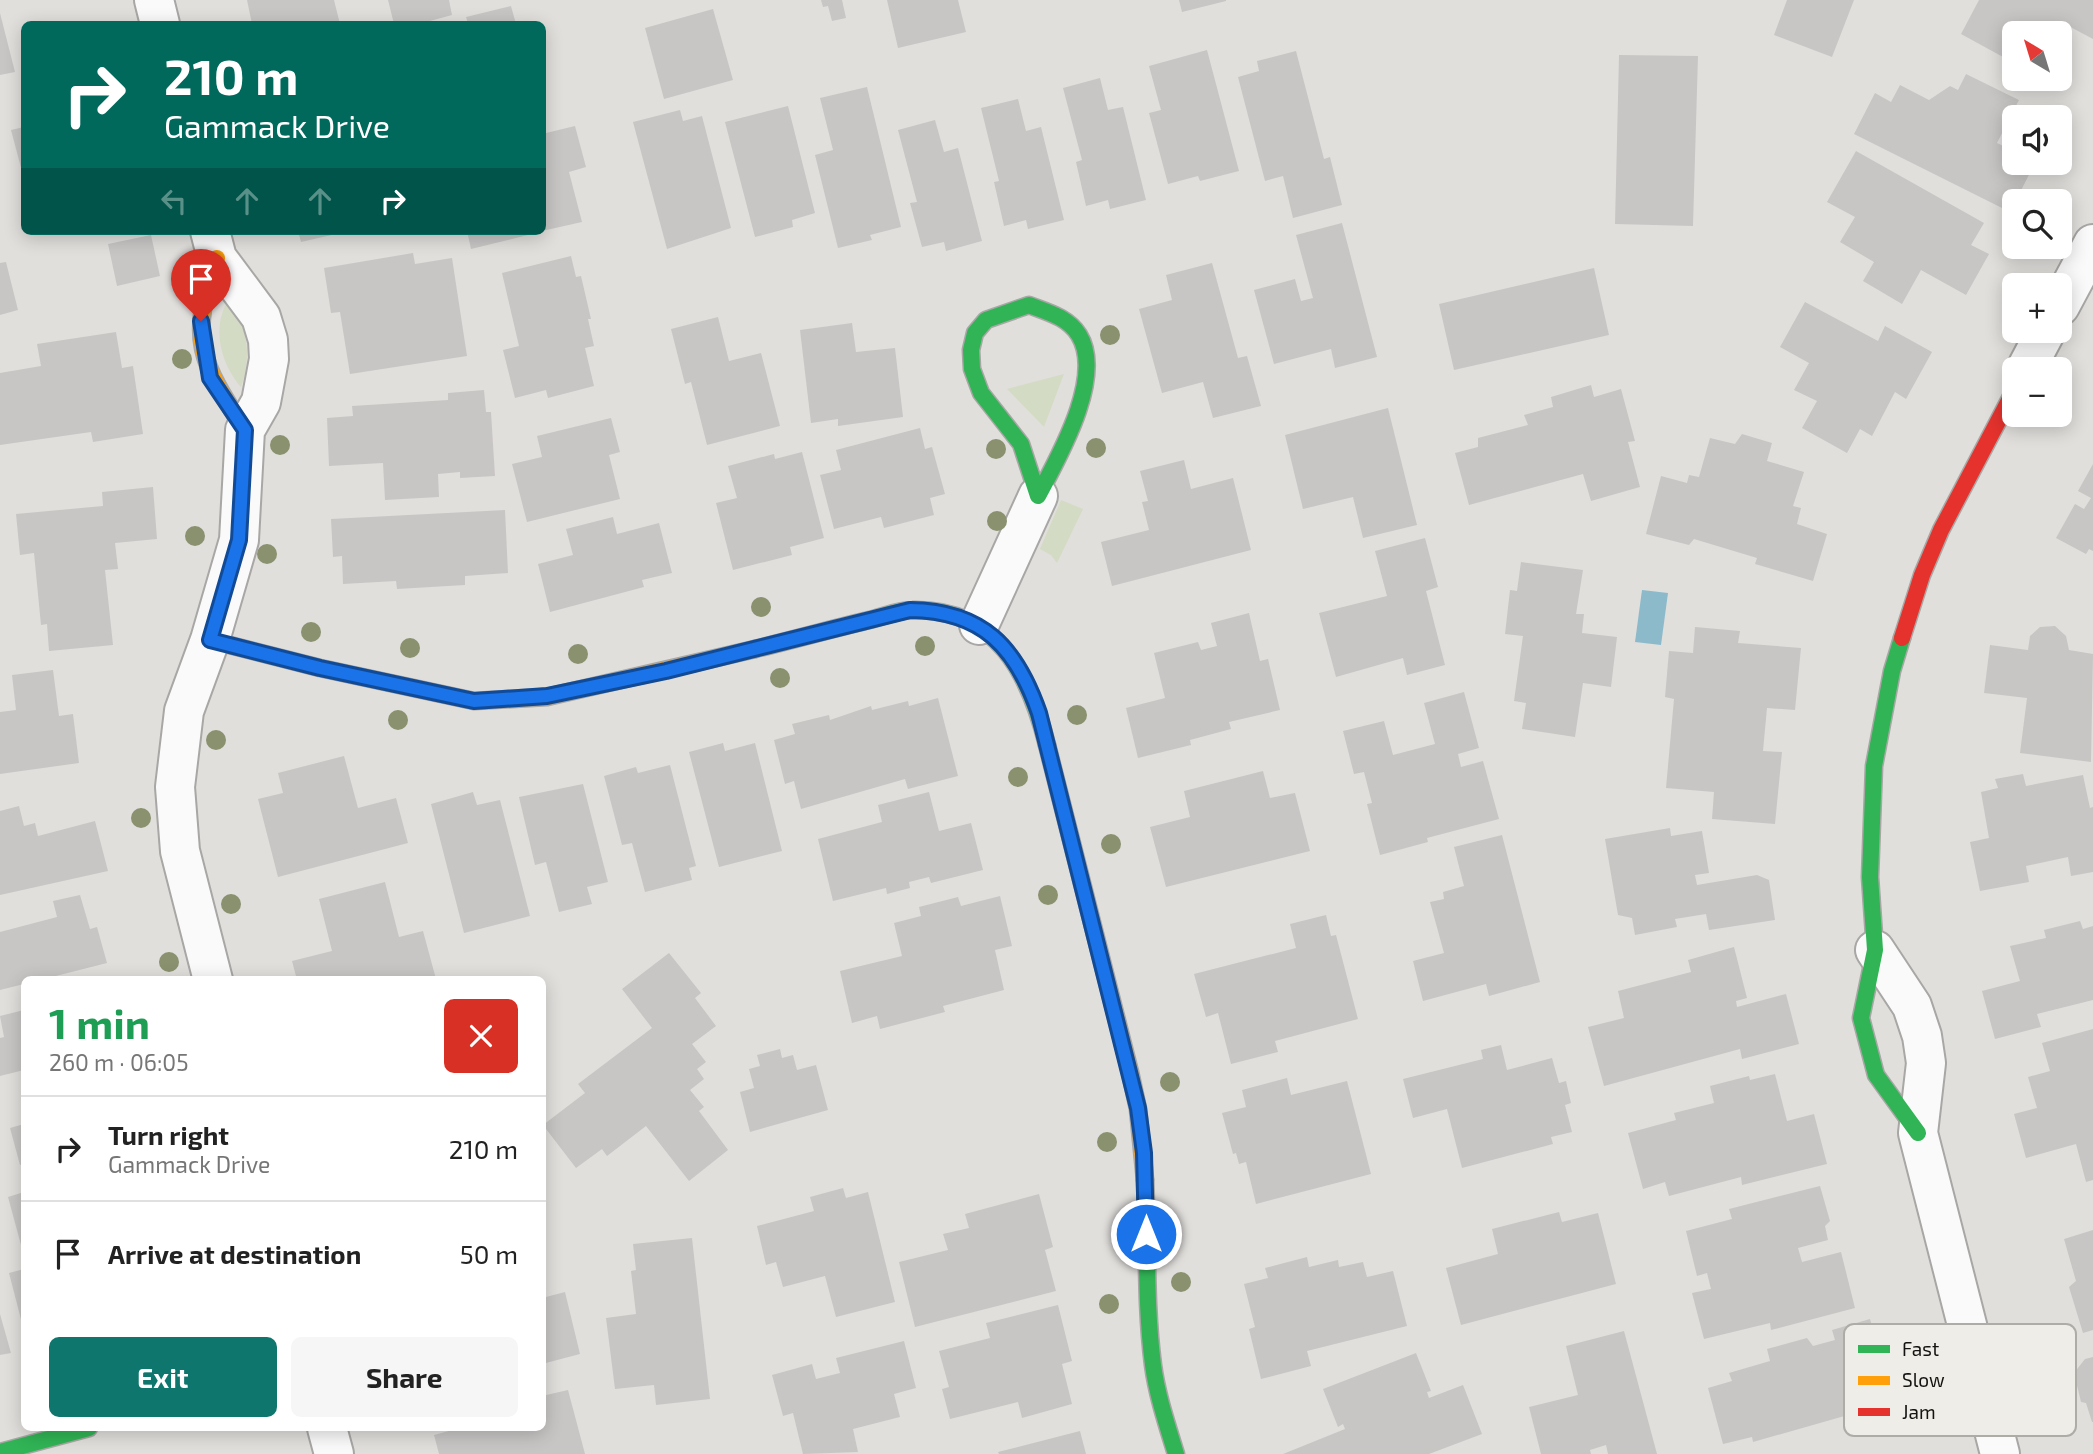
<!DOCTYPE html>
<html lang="en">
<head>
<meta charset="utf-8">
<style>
	:root { --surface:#fff; --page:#f6f6f6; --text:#222; --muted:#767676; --line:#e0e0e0; --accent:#0f766e }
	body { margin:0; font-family:"Exo 2",sans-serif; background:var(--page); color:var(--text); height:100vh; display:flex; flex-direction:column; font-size:26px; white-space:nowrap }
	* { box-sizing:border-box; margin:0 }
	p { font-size:23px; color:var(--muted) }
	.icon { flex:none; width:38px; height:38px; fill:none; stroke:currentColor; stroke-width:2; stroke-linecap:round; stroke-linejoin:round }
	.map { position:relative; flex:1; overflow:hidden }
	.details { position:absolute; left:21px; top:976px; width:525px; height:455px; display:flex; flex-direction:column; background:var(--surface); border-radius:10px; box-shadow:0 4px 18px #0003 }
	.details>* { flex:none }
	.banner { position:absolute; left:21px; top:21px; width:525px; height:214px; border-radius:10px; box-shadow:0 4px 18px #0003; background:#00695c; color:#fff; overflow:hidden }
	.needle { width:46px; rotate:322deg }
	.tools { position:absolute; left:2002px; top:21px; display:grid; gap:14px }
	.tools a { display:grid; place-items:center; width:70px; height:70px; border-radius:10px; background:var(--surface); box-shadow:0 4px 18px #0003; font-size:35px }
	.pin { position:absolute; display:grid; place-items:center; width:60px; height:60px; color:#fff; margin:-72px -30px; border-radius:50% 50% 50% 0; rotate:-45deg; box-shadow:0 0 7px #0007 }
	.pin .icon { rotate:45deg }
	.me { position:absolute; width:77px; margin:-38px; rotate:0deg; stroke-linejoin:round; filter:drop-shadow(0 0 5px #0008) }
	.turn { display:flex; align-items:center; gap:24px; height:147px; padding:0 28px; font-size:32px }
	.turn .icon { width:91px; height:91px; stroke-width:2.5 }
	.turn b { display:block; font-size:49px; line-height:60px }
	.lanes { display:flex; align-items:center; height:66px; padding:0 28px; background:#0003; justify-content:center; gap:35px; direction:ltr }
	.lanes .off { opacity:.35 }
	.round { display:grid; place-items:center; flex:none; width:74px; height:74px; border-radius:10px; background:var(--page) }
	.head { display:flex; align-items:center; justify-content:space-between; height:119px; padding:0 28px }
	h1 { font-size:42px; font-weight:700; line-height:52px; color:#1e9e55 }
	.button { display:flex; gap:14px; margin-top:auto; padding:14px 28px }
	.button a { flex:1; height:80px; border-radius:10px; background:var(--accent); color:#fff; font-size:28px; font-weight:700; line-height:80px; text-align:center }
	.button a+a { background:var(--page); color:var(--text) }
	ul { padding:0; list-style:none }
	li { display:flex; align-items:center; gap:21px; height:105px; padding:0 28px; border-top:2px solid var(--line) }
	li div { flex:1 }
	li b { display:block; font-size:26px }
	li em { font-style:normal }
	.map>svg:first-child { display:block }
</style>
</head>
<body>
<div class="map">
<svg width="2093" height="1454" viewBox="0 0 2093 1454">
	<rect width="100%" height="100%" fill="#e0dfdc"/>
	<g fill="#d4dbc4">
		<path d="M228 301C248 326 252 356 241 387 221 365 211 327 228 301Z"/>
		<path d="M1064 374 1044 427 1007 389 1060 375Z"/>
		<path d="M1061 500 1083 509 1057 563 1051 555 1040 549Z"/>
	</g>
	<path fill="#8cbacb" d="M1642 590 1668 593 1661 645 1635 642Z"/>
	<g fill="#c8c6c5">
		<path d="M247 0H334L340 24H252Z"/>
		<path d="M388 0H449L452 15 419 24H394Z"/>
		<path d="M821 0H842L846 18 832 21 828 6 823 7Z"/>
		<path d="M887 0H958L966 32 898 48Z"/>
		<path d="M1179 0H1226V1L1182 12Z"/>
		<path d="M1787 0H1854L1832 57 1774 35Z"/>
		<path d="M1979 0H2093V39L2061 22 2055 33H2014V63L1961 34Z"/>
		<path d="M511 6 516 24H468L466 17Z"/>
		<path d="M713 9 733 80 664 99 645 28Z"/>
		<path d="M0 13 15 72 0 75Z"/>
		<path d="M1207 50 1239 171 1200 181 1198 176 1168 184 1149 113 1161 110 1149 66Z"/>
		<path d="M1296 51 1324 159 1330 157 1342 205 1293 218 1283 176 1265 181 1238 77 1259 71 1257 61Z"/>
		<path d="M1619 55 1698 56 1693 226 1615 224Z"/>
		<path d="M1966 74 2019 100 1997 143 2014 151V163H2035L2010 212 1854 134 1875 93 1891 102 1900 85 1929 100 1950 86 1958 90Z"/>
		<path d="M1100 78 1108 110 1123 107 1146 200 1110 209 1108 200 1086 206 1076 162 1082 160 1063 88Z"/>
		<path d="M867 87 901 227 870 235 872 240 838 248 815 155 833 150 820 98Z"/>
		<path d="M1018 99 1026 131 1041 127 1064 220 1028 229 1026 220 1004 226 994 182 999 181 981 108Z"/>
		<path d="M788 106 815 213 792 220 793 227 755 237 725 122Z"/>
		<path d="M680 110 683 121 702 116 731 228 667 249 633 122Z"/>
		<path d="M935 120 944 152 958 148 982 241 946 251 944 242 922 247 910 203 917 202 898 130Z"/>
		<path d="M575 126 586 167 569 172 582 222 542 231V134Z"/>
		<path d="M24 127V179L11 130Z"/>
		<path d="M1856 151 1984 223 1971 245 1989 254 1966 295 1921 270 1902 304 1863 281 1874 262 1840 242 1855 217 1827 202Z"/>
		<path d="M1342 223 1377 357 1335 368 1331 349 1274 364 1254 290 1295 279 1301 301 1313 298 1296 235Z"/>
		<path d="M298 231H335L336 234 301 242Z"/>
		<path d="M467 231H540V232L471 249Z"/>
		<path d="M151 235 160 276 117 286 108 244Z"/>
		<path d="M413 253 415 264 452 258 467 356 350 374 340 312 331 313 324 268Z"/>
		<path d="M571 256 576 277 581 276 591 319H588L594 346 585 348 594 386 548 398 546 390 515 398 503 350 519 346 502 273Z"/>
		<path d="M6 262 18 310 0 315V263Z"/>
		<path d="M1212 263 1238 358 1247 356 1261 406 1213 418 1203 382 1162 393 1139 309 1172 300 1166 275Z"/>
		<path d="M1594 268 1609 335 1454 370 1439 304Z"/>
		<path d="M1805 302 1878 341 1885 326 1932 352 1906 399 1895 392 1872 436 1860 429 1847 453 1802 428 1817 401 1794 390 1809 363 1780 347Z"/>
		<path d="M718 317 729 361 761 353 780 426 707 445 691 382 685 384 671 329Z"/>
		<path d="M852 323 856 352 895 348 903 417 838 426V419L811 423 800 330Z"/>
		<path d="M116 332 122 368 133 366 143 434 93 442 91 432 0 445V373L41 366 37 344Z"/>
		<path d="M1591 385 1594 397 1621 389 1635 441 1628 442 1640 487 1591 501 1583 474 1469 505 1455 453 1478 447V438L1528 425 1524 415 1553 407 1551 397Z"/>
		<path d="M484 390 486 412H491L495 476 460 478V472L438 474 439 497 385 500 383 463 329 466 327 418 353 416 352 406 448 400V393Z"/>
		<path d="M1388 408 1417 525 1363 538 1353 497 1303 509 1285 435Z"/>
		<path d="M611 418 620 452 609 455 620 499 527 522 512 464 542 457 537 436Z"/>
		<path d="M920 428 925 449 932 447 945 494 930 498 934 515 884 528 881 517 834 529 820 475 841 470 836 450Z"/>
		<path d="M1742 434 1772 443 1767 461 1804 472 1793 506 1801 508 1797 524 1827 534 1813 581 1755 564 1757 558 1694 539 1689 545 1646 534 1661 476 1687 483 1689 475 1699 477 1710 438 1735 444Z"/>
		<path d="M802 452 824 538 790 547 792 555 733 570 716 503 737 498 728 466 774 454 775 459Z"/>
		<path d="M1184 460 1191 489 1233 478 1251 550 1112 586 1101 542 1149 530 1142 502 1148 501 1140 471Z"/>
		<path d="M2093 464V551L2089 549 2086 554 2056 538 2075 504 2084 509 2091 498 2078 491Z"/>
		<path d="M153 487 157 539 115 543 118 569 105 570 113 645 49 651 47 624 41 625 34 553 20 555 16 514 103 506 102 492Z"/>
		<path d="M505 510 508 573 465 576V585L397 589 396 581 343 584 342 556 333 557 331 519Z"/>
		<path d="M613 517 617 534 659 523 672 573 642 580 644 587 550 612 538 564 573 555 566 529Z"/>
		<path d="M1425 538 1438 587 1426 591 1445 665 1407 675 1403 658 1336 677 1319 613 1387 596 1375 551Z"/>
		<path d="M1521 562 1583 570 1576 614H1584L1582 633 1617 637 1611 687 1583 683 1575 737 1522 729 1526 703 1514 701 1523 636 1505 634 1510 590 1517 591Z"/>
		<path d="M1249 613 1260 661 1268 659 1280 710 1229 722 1231 729 1190 740 1191 745 1138 758 1126 708 1165 698 1154 653 1198 642 1201 650 1217 646 1211 623Z"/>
		<path d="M2055 626 2066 636 2069 650 2093 654 2091 762 2020 753 2027 698 1984 693 1990 645 2028 650 2030 636 2040 627Z"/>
		<path d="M1695 627 1740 631 1738 643 1801 648 1795 710 1767 708 1763 751 1782 752 1775 824 1712 819 1714 792 1666 788 1674 699 1665 697 1669 651 1693 653Z"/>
		<path d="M53 670 59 716 73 714 79 763 0 774V712L16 710 12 675Z"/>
		<path d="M1464 692 1479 748 1458 754 1461 767 1483 761 1499 819 1427 838 1428 842 1380 855 1367 804 1372 803 1364 772 1354 774 1343 731 1384 721 1393 755 1435 744 1424 703Z"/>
		<path d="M938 698 958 776 908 789 905 779 801 809 794 781 785 784 774 740 795 734 792 724 829 715 830 720 871 706 872 710 908 701 909 706Z"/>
		<path d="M723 743 725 751 755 743 782 851 719 867 689 752Z"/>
		<path d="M344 756 358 808 396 798 408 843 278 877 258 799 283 793 278 773Z"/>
		<path d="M670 765 696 866 689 868 692 880 645 892 632 843 622 845 604 776 636 767 638 773Z"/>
		<path d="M1263 771 1270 798 1295 793 1310 851 1166 887 1150 827 1190 817 1184 791Z"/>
		<path d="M2023 774 2026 786 2083 775 2090 808 2093 807V872L2071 876 2068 857 2026 866 2029 882 1980 891 1970 842 1989 838 1981 792 1998 788 1995 779Z"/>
		<path d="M583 784 608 882 587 887 592 904 559 912 546 862 535 865 519 797Z"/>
		<path d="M473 792 477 805 500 800 530 916 464 933 431 804Z"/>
		<path d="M929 792 939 831 971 823 983 870 931 883 929 877 909 882 910 888 887 894 886 888 833 901 818 839 882 822 878 805Z"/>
		<path d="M19 806 24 826 35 823 38 836 95 821 108 871 0 895V811Z"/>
		<path d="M1670 828 1671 836 1702 831 1709 873 1695 875 1697 885 1757 875 1769 880 1775 920 1709 930 1706 914 1675 919 1677 927 1635 935 1632 918 1618 915 1605 839Z"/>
		<path d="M1502 835 1540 982 1489 996 1486 984 1423 1001 1413 961 1444 953 1430 902 1444 899 1443 892 1464 886 1454 847Z"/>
		<path d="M385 882 399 937 423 931 436 979 297 980 292 961 332 951 319 899Z"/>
		<path d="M80 895 90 929 97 927 107 963 40 980H24V984L0 990V932L57 917 53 901Z"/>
		<path d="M1000 896 1012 946 995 950 1004 990 943 1006 945 1012 880 1029 877 1016 852 1023 840 971 902 956 894 923 921 916 919 907 958 897 961 906Z"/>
		<path d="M1326 915 1331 936 1336 935 1358 1019 1275 1041 1278 1052 1231 1064 1218 1013 1206 1017 1194 974 1296 948 1290 924Z"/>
		<path d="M2080 921 2083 929 2093 926V1000L2037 1014 2041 1027 1995 1039 1982 991 2020 981 2010 946 2046 938 2044 930Z"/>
		<path d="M1734 947 1747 998 1736 1001 1737 1007 1786 994 1799 1044 1742 1059 1740 1049 1604 1086 1588 1027 1624 1018 1618 991 1691 972 1688 960Z"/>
		<path d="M669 953 701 993 695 998 716 1026 692 1044 706 1062 697 1069 704 1079 690 1090 704 1107 699 1111 728 1150 689 1181 646 1126 607 1156 602 1149 576 1168 543 1125 585 1093 578 1084 652 1028 622 989Z"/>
		<path d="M24 1010V1070L0 1076V1038L4 1037 0 1016Z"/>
		<path d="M2093 1029V1180L2086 1182 2076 1144 2026 1158 2014 1114 2037 1108 2028 1077 2050 1071 2042 1043Z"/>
		<path d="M1501 1045 1507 1070 1552 1058 1559 1083 1566 1081 1571 1103 1565 1105 1572 1132 1551 1137 1553 1144 1462 1168 1447 1109 1413 1118 1403 1079 1483 1059 1481 1050Z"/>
		<path d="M780 1049 782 1058 793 1055 797 1070 816 1065 828 1110 750 1132 740 1092 754 1088 749 1069 760 1066 757 1055Z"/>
		<path d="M1775 1074 1787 1121 1814 1114 1827 1164 1742 1185 1741 1177 1669 1196 1665 1182 1643 1189 1628 1133 1676 1120 1674 1113 1714 1103 1710 1086 1749 1076 1750 1080Z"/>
		<path d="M1287 1078 1291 1095 1347 1081 1371 1174 1256 1204 1246 1162 1239 1164 1236 1153 1233 1154 1222 1113 1246 1107 1242 1090Z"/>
		<path d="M24 1124V1164L20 1165 10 1128Z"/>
		<path d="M1820 1186 1830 1221 1825 1226 1828 1240 1798 1248 1802 1262 1841 1252 1855 1308 1771 1330 1770 1323 1704 1339 1692 1293 1711 1289 1707 1273 1697 1276 1686 1231 1732 1219 1729 1209Z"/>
		<path d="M843 1188 846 1198 868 1192 895 1302 836 1317 825 1276 783 1287 776 1262 766 1265 757 1226 814 1211 810 1197Z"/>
		<path d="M24 1192V1256L8 1197Z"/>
		<path d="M1039 1194 1053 1247 1045 1250 1056 1291 915 1327 899 1262 948 1250 943 1234 969 1228 965 1214Z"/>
		<path d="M1559 1212 1562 1222 1598 1213 1616 1284 1461 1325 1446 1268 1498 1254 1492 1229Z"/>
		<path d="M2093 1230V1330L2083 1333 2069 1287 2076 1281 2064 1239Z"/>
		<path d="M692 1238 710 1399 656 1405 654 1385 615 1389 606 1318 636 1314 631 1271 636 1270 633 1244Z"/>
		<path d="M1307 1257 1309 1267 1338 1260 1339 1267 1363 1262 1367 1277 1393 1271 1407 1326 1307 1351 1311 1366 1261 1379 1249 1329 1255 1327 1244 1284 1268 1278 1265 1268Z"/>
		<path d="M24 1269V1331L9 1273Z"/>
		<path d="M565 1292 580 1354 542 1364V1298Z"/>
		<path d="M1058 1305 1072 1361 1062 1364 1072 1404 1022 1418 1018 1402 950 1419 942 1389 949 1387 939 1351 990 1338 986 1323Z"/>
		<path d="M0 1314 11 1353 0 1355Z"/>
		<path d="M1870 1319 1883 1365 1873 1368 1883 1405 1753 1442 1752 1437 1723 1444 1708 1388 1732 1381 1729 1373 1770 1361 1767 1349 1807 1338 1813 1346 1835 1340 1832 1330Z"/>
		<path d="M1624 1331 1657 1454H1608L1606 1445 1590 1450 1591 1454H1541L1529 1407 1578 1395 1566 1346Z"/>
		<path d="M904 1341 916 1388 894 1394 900 1417 853 1429 858 1452 803 1454 793 1413 783 1416 772 1375 812 1364 816 1379 840 1373 836 1358Z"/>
		<path d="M1416 1353 1431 1391 1427 1392 1429 1398 1463 1385 1482 1434 1429 1454H1283L1345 1429 1343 1424 1338 1427 1323 1389Z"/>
		<path d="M2093 1357V1422H2092L2086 1403 2081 1402 2074 1373 2085 1359Z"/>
		<path d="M568 1390 585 1454H439L434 1435 460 1428H542V1396Z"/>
		<path d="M1080 1431 1086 1454H999L998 1452Z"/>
	</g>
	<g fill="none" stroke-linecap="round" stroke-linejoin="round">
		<g stroke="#a8a7a5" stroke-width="42">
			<g id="street">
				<path d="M154 0 160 24"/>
				<path d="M210 231 217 258 261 317 268 340 269 359 261 402 245 430 239 540 210 640 184 711 175 787 180 851 213 980"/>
				<path d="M2060 306 2093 244"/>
				<path d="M2026 369 2046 331"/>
				<path d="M979 625 1038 496"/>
				<path d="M1875 950 1912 1006 1922 1036 1926 1063 1918 1133 2000 1454"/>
				<path d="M327 1428 334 1454"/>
			</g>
		</g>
		<g stroke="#a8a7a5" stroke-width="19">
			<g id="fast">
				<path d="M1029 305C1047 312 1068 317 1079 335 1105 377 1058 458 1038 496L1021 444 981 393 972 369 971 350 975 333 986 320Z"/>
				<path d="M1902 638 1892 671 1874 766 1870 877 1875 950 1861 1018 1876 1075 1918 1133"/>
				<path d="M755 649C792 640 828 630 865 621 880 618 897 610 912 610 997 608 1029 673 1047 745"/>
				<path d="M1145 1180C1148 1241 1145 1303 1153 1365 1157 1395 1167 1425 1176 1454"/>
				<path d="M0 1452 89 1428"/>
			</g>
		</g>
		<g stroke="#a8a7a5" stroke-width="19">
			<g id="slow">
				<path d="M217 258C188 340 200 361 245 430"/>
				<path d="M210 640 320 668 474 701 547 697 755 649"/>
				<path d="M1047 745 1130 1072 1138 1109 1145 1180"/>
			</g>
		</g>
		<g stroke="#a8a7a5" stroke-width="19">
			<path id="jam" d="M1902 638 1922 575 1941 530 2014 391"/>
		</g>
		<use href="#street" stroke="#fafafa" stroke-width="38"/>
		<use href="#fast" stroke="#30b455" stroke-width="16"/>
		<use href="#slow" stroke="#ff9f0a" stroke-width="16"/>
		<use href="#jam" stroke="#e5322d" stroke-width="16"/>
	</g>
	<g fill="#89916e">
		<circle cx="1110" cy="335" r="10"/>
		<circle cx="182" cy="359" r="10"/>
		<circle cx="280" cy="445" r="10"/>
		<circle cx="1096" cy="448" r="10"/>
		<circle cx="996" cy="449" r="10"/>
		<circle cx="997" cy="521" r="10"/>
		<circle cx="195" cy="536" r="10"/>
		<circle cx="267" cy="554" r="10"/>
		<circle cx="761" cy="607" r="10"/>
		<circle cx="311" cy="632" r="10"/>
		<circle cx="925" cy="646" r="10"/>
		<circle cx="410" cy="648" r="10"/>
		<circle cx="578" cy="654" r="10"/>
		<circle cx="780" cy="678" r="10"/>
		<circle cx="1077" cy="715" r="10"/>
		<circle cx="398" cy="720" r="10"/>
		<circle cx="216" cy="740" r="10"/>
		<circle cx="1018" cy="777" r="10"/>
		<circle cx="141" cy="818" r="10"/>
		<circle cx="1111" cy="844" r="10"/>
		<circle cx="1048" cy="895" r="10"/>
		<circle cx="231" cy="904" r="10"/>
		<circle cx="169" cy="962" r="10"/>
		<circle cx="1170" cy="1082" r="10"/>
		<circle cx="1107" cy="1142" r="10"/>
		<circle cx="1181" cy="1282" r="10"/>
		<circle cx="1109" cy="1304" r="10"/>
	</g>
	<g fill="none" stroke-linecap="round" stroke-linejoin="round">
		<g stroke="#114b97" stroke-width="18">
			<path id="route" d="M201 321 210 378 245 430 239 540 210 640 320 668 474 701 547 696 666 671 910 610C983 611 1016 647 1039 713L1138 1108 1144 1153 1146 1234"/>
		</g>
		<use href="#route" stroke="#1a73e8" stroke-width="12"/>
	</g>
	<rect x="1844" y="1324" width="232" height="112" rx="10" fill="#efede7" stroke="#adaca7" stroke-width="2"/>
	<rect x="1858" y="1345" width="32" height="8" fill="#30b455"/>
	<rect x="1858" y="1376" width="32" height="9" fill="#ff9f0a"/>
	<rect x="1858" y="1408" width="32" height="8" fill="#e5322d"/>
	<g font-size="19" fill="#141311">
		<text x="1902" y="1356">Fast</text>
		<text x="1902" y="1387">Slow</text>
		<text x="1902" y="1419">Jam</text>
	</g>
</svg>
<div class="tools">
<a><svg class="needle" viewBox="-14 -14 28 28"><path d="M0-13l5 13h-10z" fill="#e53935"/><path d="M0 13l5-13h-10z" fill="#767676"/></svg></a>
<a><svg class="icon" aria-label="sound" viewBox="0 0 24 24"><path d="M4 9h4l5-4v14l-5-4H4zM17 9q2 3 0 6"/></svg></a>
<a><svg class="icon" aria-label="search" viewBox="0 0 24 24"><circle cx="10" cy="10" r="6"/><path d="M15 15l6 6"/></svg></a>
<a>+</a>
<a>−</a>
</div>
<div class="pin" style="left:201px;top:321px;background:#d93025"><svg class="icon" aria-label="arrive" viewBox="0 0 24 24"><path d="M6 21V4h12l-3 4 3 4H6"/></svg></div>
<svg class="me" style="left:1146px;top:1234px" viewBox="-20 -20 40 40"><circle r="17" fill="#1a73e8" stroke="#fff" stroke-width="3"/><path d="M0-11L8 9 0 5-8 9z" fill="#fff"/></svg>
<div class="banner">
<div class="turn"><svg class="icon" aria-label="right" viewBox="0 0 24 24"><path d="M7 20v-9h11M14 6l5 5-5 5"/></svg><div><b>210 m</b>Gammack Drive</div></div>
<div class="lanes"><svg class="icon off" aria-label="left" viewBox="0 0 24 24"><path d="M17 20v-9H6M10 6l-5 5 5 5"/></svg><svg class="icon off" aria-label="ahead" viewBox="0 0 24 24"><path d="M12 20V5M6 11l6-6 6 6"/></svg><svg class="icon off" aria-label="ahead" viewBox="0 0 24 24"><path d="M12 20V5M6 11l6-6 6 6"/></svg><svg class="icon" aria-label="right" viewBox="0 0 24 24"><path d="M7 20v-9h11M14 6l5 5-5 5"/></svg></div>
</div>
<section class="details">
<div class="head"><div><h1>1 min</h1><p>260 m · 06:05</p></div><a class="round" style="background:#d93025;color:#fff"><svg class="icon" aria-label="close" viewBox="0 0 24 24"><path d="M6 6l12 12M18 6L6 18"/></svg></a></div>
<ul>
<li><svg class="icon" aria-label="right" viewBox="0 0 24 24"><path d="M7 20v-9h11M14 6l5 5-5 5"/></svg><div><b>Turn right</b><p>Gammack Drive</p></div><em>210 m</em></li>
<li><svg class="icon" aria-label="arrive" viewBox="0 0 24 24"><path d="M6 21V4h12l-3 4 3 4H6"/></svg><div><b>Arrive at destination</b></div><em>50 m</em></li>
</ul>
<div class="button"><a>Exit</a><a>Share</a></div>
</section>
</div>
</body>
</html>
